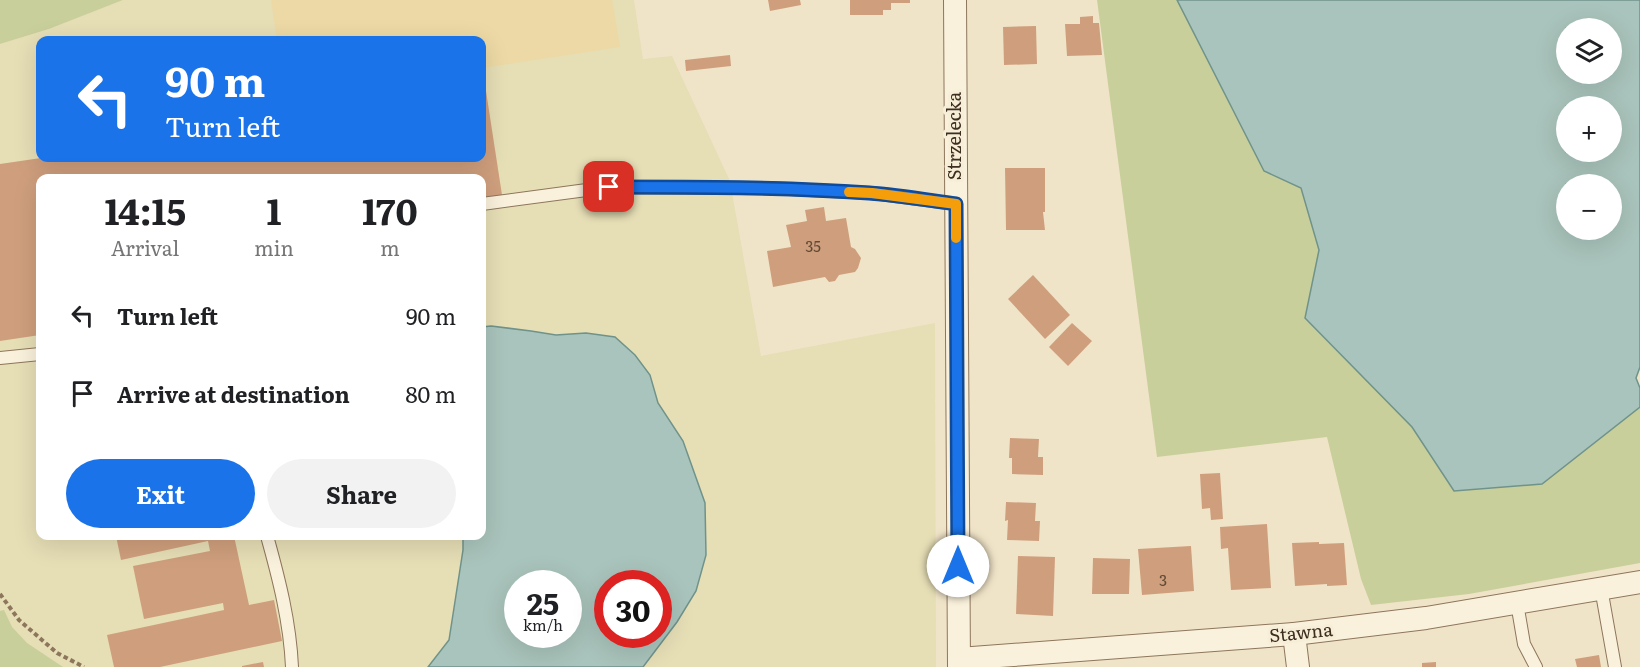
<!DOCTYPE html>
<html lang="en">
<head>
<meta charset="utf-8">
<style>
	:root { --surface:#fff; --page:#f2f2f2; --text:#202124; --muted:#757577; --accent:#1a73e8 }
	body { margin:0; font-family:Literata,serif; background:var(--page); color:var(--text); height:100vh; display:flex; flex-direction:column; font-size:22px; white-space:nowrap }
	* { box-sizing:border-box; margin:0 }
	p { font-size:20px; color:var(--muted) }
	.icon { flex:none; width:33px; height:33px; fill:none; stroke:currentColor; stroke-width:2; stroke-linecap:round; stroke-linejoin:round }
	.map { position:relative; flex:1; overflow:hidden }
	.sheet { position:absolute; left:36px; top:174px; width:450px; height:366px; display:flex; flex-direction:column; background:var(--surface); border-radius:12px; box-shadow:0 6px 24px #0002 }
	.sheet>* { flex:none }
	.hud { position:absolute; left:36px; top:36px; width:450px; height:126px; border-radius:12px; box-shadow:0 6px 24px #0002; background:#1a73e8; color:#fff; overflow:hidden }
	.tools { position:absolute; left:1556px; top:18px; display:grid; gap:12px }
	.tools a { display:grid; place-items:center; width:66px; height:66px; border-radius:50%; background:var(--surface); box-shadow:0 6px 24px #0002; font-size:30px }
	.speed { position:absolute; left:504px; top:570px; display:flex; gap:12px; font-size:30px; font-weight:700; text-align:center }
	.speed>* { display:grid; place-content:center; width:78px; height:78px; border-radius:50%; background:var(--surface); box-shadow:0 6px 24px #0002; line-height:1 }
	.speed small { font-size:15px; font-weight:400 }
	.speed .limit { border:9px solid #d22; background:#fff; color:#111 }
	.pin { position:absolute; display:grid; place-items:center; width:51px; height:51px; color:#fff; margin:-26px; border-radius:12px; box-shadow:0 3px 9px #0006 }
	.me { position:absolute; width:66px; margin:-33px; rotate:0deg; stroke-linejoin:round; filter:drop-shadow(0 0 4px #0008) }
	.turn { display:flex; align-items:center; gap:21px; height:126px; padding:0 30px; font-size:27px }
	.turn .icon { width:78px; height:78px; stroke-width:2.5 }
	.turn b { display:block; font-size:42px; line-height:51px }
	.eta { display:flex; justify-content:space-evenly; align-items:center; height:102px; text-align:center }
	.eta b { font-size:36px; font-weight:700; line-height:42px }
	.primary-button { display:flex; gap:12px; margin-top:auto; padding:12px 30px }
	.primary-button a { flex:1; height:69px; border-radius:36px; background:var(--accent); color:#fff; font-size:24px; font-weight:700; line-height:69px; text-align:center }
	.primary-button a+a { background:var(--page); color:var(--text) }
	ul { padding:0; list-style:none }
	li { display:flex; align-items:center; gap:18px; height:78px; padding:0 30px }
	li div { flex:1 }
	li b { display:block; font-size:22px }
	li em { font-style:normal }
	.map>svg:first-child { display:block }
</style>
</head>
<body>
<div class="map">
<svg width="1640" height="667" viewBox="0 0 1640 667">
	<rect width="100%" height="100%" fill="#f0e4c8"/>
	<path fill="#e6deb5" fill-rule="evenodd" d="M123 0H634L643 59 672 56 730 181 761 356 935 323 936 667H0V44L49 29ZM40 40H482V158H40ZM40 178H482V536H40ZM518 584H568V634H518ZM608 584H658V634H608Z"/>
	<g fill="#c9cf9b">
		<path d="M0 0H123L49 29 0 44Z"/>
		<path d="M1097 0H1177L1264 171 1301 188 1319 250 1305 318 1412 427 1454 491 1542 484 1640 407V563L1469 594 1371 605 1361 579 1327 437 1157 457Z"/>
		<path d="M4 610 12 627 27 643 63 667H0V611Z"/>
	</g>
	<path fill="#ecd9a5" d="M271 0H612L620 47 482 68V40H277Z"/>
	<g fill="#a9c4bc" stroke="#6f938a" stroke-width="1.5" fill-rule="evenodd">
		<path d="M1177 0H1640V367L1636 378 1640 388V407L1542 484 1454 491 1412 427 1305 318 1319 250 1301 188 1264 171ZM1566 28H1611V74H1566ZM1566 106H1611V152H1566ZM1566 184H1611V230H1566Z"/>
		<path d="M491 326 531 331 556 335 586 333 615 337 635 355 650 375 658 403 683 441 705 503 706 555 696 591 677 622 643 667H428L449 640 463 550V536H482V327ZM518 584H568V634H518ZM608 584H658V634H608Z"/>
	</g>
	<g fill="#cf9f7d">
		<path d="M768 0H800L801 5 770 11Z"/>
		<path d="M850 0H910V3H891V10H883V15H850Z"/>
		<path d="M1093 16V23H1099L1102 55 1067 56 1065 24H1080V17Z"/>
		<path d="M1036 26 1037 64 1004 65 1003 27Z"/>
		<path d="M730 55 731 66 686 71 685 60Z"/>
		<path d="M486 91 502 195 482 198V178H40V335L0 341V164L41 158H482V92Z"/>
		<path d="M1005 168H1045V212H1043L1045 230H1006Z"/>
		<path d="M824 207 826 221 846 218 851 247 855 249 861 258 858 268 855 272 839 275 835 281 829 282 825 277 773 287 767 251 791 247 786 225 807 221 805 210Z"/>
		<path d="M1033 275 1070 315 1045 339 1008 299Z"/>
		<path d="M1072 323 1092 341 1068 366 1049 347Z"/>
		<path d="M1010 438 1039 439 1038 457H1043V475L1012 474V458H1009Z"/>
		<path d="M1220 473 1223 519 1211 520 1210 508 1202 509 1200 474Z"/>
		<path d="M1006 502 1036 503 1035 521H1040L1039 541 1007 540 1008 520 1005 521Z"/>
		<path d="M1267 524 1271 588 1231 590 1228 548 1221 549 1220 527Z"/>
		<path d="M116 536H234L249 605 274 600 282 641 160 667H114L107 635 224 610 223 603 144 619 133 566 210 551 208 541 121 560Z"/>
		<path d="M1319 542V544L1344 543 1347 585 1327 586V584L1295 586 1292 543Z"/>
		<path d="M1191 546 1194 591 1142 595 1138 549Z"/>
		<path d="M1018 556 1055 557 1053 616 1016 614Z"/>
		<path d="M1093 558 1130 559 1129 594H1092Z"/>
		<path d="M1599 655 1601 667H1577L1575 659Z"/>
		<path d="M263 662 264 667H242V666Z"/>
		<path d="M1436 662V667H1422V663Z"/>
	</g>
	<g fill="none" stroke-linecap="round" stroke-linejoin="round">
		<g stroke="#8d765c" stroke-width="14">
			<g id="lane">
				<path d="M482 204 609 187 767 188 872 193 956 204"/>
				<path d="M0 358 40 354"/>
				<path d="M267 536C279 579 290 622 292 667"/>
				<path d="M1601 588 1615 667"/>
				<path d="M1517 603 1524 644 1536 667"/>
			</g>
		</g>
		<g stroke="#8d765c" stroke-width="24">
			<g id="street">
				<path d="M955 0 959 667"/>
				<path d="M1294 634 1298 667"/>
				<path d="M959 659 1294 634 1426 618 1640 582"/>
			</g>
		</g>
		<path stroke="#8d765c" stroke-width="4" stroke-dasharray="4.5 3" stroke-linecap="butt" d="M0 594 19 620 57 653 84 667"/>
		<use href="#lane" stroke="#faf1dc" stroke-width="12"/>
		<use href="#street" stroke="#faf1dc" stroke-width="22"/>
	</g>
	<g fill="none" stroke-linecap="round" stroke-linejoin="round">
		<g stroke="#114b97" stroke-width="15">
			<path id="route" d="M609 187C696 187 783 187 869 193 898 195 927 200 956 204L958 566"/>
		</g>
		<use href="#route" stroke="#1a73e8" stroke-width="10"/>
		<path stroke="#f59e0b" stroke-width="10" d="M849 192 872 193 956 204V238"/>
	</g>
	<g text-anchor="middle" stroke-width="6" stroke-linejoin="round" paint-order="stroke">
		<g font-size="15" fill="#624a37">
			<text x="813" y="252">35</text>
			<text x="1163" y="586">3</text>
		</g>
		<g font-size="18" fill="#3d2e20" stroke="#f7eed8">
			<text transform="translate(955 136) rotate(-90)" y="6">Strzelecka</text>
			<text transform="translate(1301 633) rotate(-6)" y="6">Stawna</text>
		</g>
	</g>
</svg>
<div class="tools">
<a><svg class="icon" aria-label="layers" viewBox="0 0 24 24"><path d="M12 4l9 5-9 5-9-5zM3 14l9 5 9-5"/></svg></a>
<a>+</a>
<a>−</a>
</div>
<div class="speed"><div>25<small>km/h</small></div><div class="limit">30</div></div>
<div class="pin" style="left:609px;top:187px;background:#d93025"><svg class="icon" aria-label="arrive" viewBox="0 0 24 24"><path d="M6 21V4h12l-3 4 3 4H6"/></svg></div>
<svg class="me" style="left:958px;top:566px" viewBox="-20 -20 40 40"><circle r="19" fill="#fff"/><path d="M0-13L10 11 0 6-10 11z" fill="#1a73e8"/></svg>
<div class="hud">
<div class="turn"><svg class="icon" aria-label="left" viewBox="0 0 24 24"><path d="M17 20v-9H6M10 6l-5 5 5 5"/></svg><div><b>90 m</b>Turn left</div></div>
</div>
<section class="sheet">
<div class="eta">
<div><b>14:15</b><p>Arrival</p></div>
<div><b>1</b><p>min</p></div>
<div><b>170</b><p>m</p></div>
</div>
<ul>
<li><svg class="icon" aria-label="left" viewBox="0 0 24 24"><path d="M17 20v-9H6M10 6l-5 5 5 5"/></svg><div><b>Turn left</b></div><em>90 m</em></li>
<li><svg class="icon" aria-label="arrive" viewBox="0 0 24 24"><path d="M6 21V4h12l-3 4 3 4H6"/></svg><div><b>Arrive at destination</b></div><em>80 m</em></li>
</ul>
<div class="primary-button"><a>Exit</a><a>Share</a></div>
</section>
</div>
</body>
</html>
